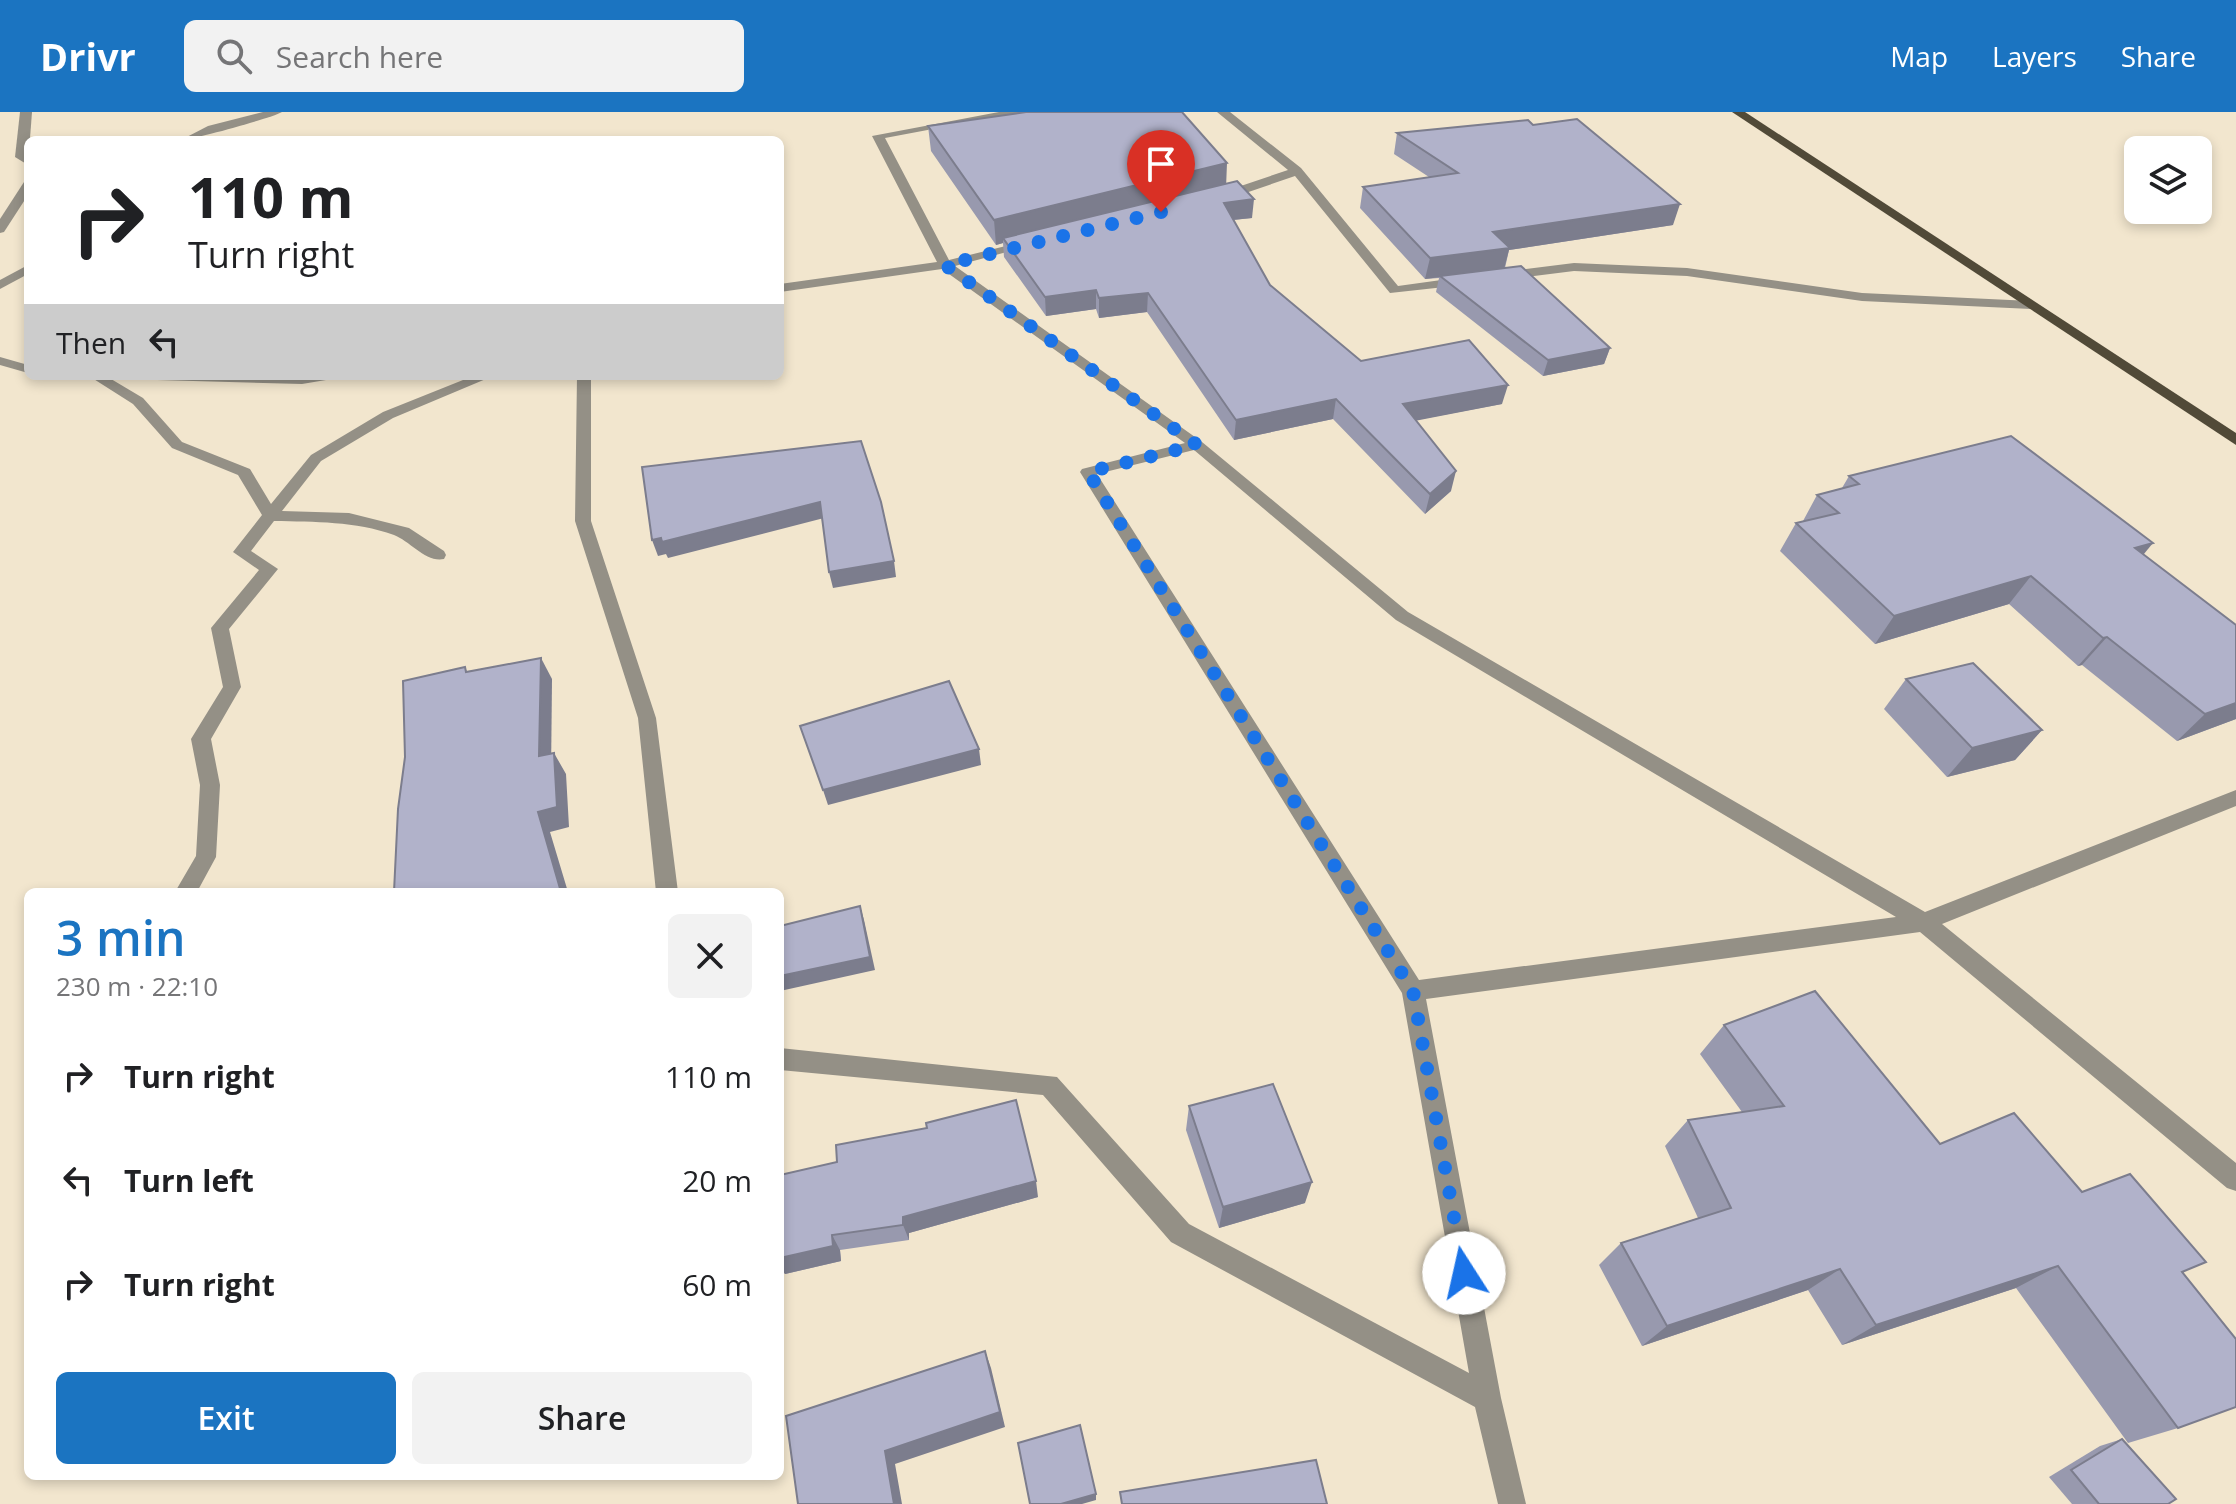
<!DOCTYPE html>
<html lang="en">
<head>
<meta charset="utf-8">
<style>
	:root { --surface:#fff; --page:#f2f2f2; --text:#202124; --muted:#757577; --accent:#1b74c1 }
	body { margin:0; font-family:"Open Sans",sans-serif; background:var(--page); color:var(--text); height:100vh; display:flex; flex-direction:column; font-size:30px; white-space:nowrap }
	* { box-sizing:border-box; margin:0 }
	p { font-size:26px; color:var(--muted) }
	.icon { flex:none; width:44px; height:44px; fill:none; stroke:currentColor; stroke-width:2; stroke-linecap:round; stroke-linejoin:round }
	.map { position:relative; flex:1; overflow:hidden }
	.panel { position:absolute; left:24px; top:776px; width:760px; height:592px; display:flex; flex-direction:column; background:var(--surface); border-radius:12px; box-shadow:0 4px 12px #0003 }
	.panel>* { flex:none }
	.hud { position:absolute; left:24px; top:24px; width:760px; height:244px; border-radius:12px; box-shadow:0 4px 12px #0003; background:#fff; color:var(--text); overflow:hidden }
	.tools { position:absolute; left:2124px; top:24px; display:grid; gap:16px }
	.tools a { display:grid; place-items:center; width:88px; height:88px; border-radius:12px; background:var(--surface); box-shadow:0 4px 12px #0003; font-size:40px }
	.pin { position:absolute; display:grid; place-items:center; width:68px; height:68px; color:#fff; margin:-82px -34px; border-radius:50% 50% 50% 0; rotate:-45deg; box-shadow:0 0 8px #0007 }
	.pin .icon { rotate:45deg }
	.me { position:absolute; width:88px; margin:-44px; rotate:350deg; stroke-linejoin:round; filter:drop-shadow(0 0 6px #0008) }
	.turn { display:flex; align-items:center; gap:28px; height:168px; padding:0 32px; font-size:36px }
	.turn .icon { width:104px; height:104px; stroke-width:2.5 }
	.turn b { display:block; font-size:56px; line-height:68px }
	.then { display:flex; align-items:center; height:76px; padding:0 32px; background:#0003; gap:16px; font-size:30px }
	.round { display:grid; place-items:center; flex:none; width:84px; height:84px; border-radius:12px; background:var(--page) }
	.headline { display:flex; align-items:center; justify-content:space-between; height:136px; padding:0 32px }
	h1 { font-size:48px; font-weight:600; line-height:60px; color:var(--accent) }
	.cta { display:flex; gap:16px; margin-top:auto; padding:16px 32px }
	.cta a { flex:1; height:92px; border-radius:12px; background:var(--accent); color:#fff; font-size:32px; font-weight:600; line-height:92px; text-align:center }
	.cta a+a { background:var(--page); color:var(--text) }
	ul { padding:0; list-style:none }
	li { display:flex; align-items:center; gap:24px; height:104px; padding:0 32px }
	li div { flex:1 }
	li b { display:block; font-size:30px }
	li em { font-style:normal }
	header { display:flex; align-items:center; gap:48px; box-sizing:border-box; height:112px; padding:0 40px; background:var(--accent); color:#fff }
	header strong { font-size:38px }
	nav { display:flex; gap:44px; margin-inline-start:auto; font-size:28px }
	.search { width:560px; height:72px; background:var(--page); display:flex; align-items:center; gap:20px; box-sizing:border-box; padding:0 28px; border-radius:12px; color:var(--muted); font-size:30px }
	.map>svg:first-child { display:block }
</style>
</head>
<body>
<header>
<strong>Drivr</strong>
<div class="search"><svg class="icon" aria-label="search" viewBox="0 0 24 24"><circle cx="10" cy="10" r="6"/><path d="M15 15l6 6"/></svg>Search here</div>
<nav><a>Map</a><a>Layers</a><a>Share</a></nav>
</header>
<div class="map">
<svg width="2236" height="1392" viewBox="0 0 2236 1392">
	<rect width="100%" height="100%" fill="#f2e6ce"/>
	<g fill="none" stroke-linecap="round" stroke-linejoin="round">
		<g fill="#949086" fill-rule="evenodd">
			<path d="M20 0H32L28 53 15 45Z"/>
			<path d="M263 0H282C272 6 192 28 181 28L208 14Z"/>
			<path d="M999 0H1024L885 26 949 148 1030 128 1036 132 955 154 1202 330 1408 500 1925 800 2236 678V694L1942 812 2236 1051V1079L2227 1076 1920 820 1426 887 1501 1286 1526 1392H1498L1475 1295 1171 1130 1043 983 780 958V936L1057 965 1189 1112 1469 1261 1402 881 1080 360 1082 357 1185 331 942 157 780 180V172L937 150 872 24ZM1194 338 1396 508 1896 805 1419 868 1097 362Z"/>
			<path d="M1217 0H1230L1301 56 1398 174 1463 165 1470 169 1463 173 1390 181 1295 64 1225 88H1217V82L1288 58Z"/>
			<path d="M28 69V83L4 120 0 121V107L24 70Z"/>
			<path d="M1574 151 1687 156 1862 181 2031 189 2038 193 2031 197 1862 189 1687 164 1574 159 1503 168 1496 164 1503 160Z"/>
			<path d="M28 153V162L0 177V168Z"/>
			<path d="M0 245 28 253V261L0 253Z"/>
			<path d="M89 264H106L143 286 182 330 250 357 271 392 311 343 383 300 473 264H493L393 306 321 349 282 399 349 401 409 416 444 439 446 443 444 447C426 451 410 429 394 423 355 409 315 410 274 409L251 439 278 457 229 517 241 575 211 627 220 673 216 745 197 780H175L196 744 200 673 191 627 223 575 211 516 259 458 233 440 262 403 238 363 172 336 133 292Z"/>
			<path d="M150 264H334L332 267 302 272 157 268Z"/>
			<path d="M577 264H591V409L656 606 678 780H656L638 606 575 409Z"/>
		</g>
		<path fill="#514a38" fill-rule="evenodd" d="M1732 0H1745L2236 321V333Z"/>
	</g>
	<g fill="#9899ae">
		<path d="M1533 13 1673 113 1509 138 1505 156 1610 236 1604 252 1543 264 1436 180 1439 166 1425 167 1360 96 1363 75 1429 65 1394 42 1397 21Z"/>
		<path d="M928 14 1226 72 1252 106 1233 108 1270 173 1361 249 1502 292 1416 308 1451 379 1425 402 1333 307 1234 328 1147 200 1099 206 1096 197 1046 204 1004 145 1003 131 996 133 931 39Z"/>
		<path d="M1849 364 2144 443 2236 607 2177 629 2082 553 2078 554 2009 492 1875 532 1780 439 1796 411 1803 409 1817 383 1842 376Z"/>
		<path d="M1906 567 2042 618 2015 648 1947 665 1884 597Z"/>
		<path d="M1724 913 1940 1032 2082 1080 2183 1161 2178 1316 2128 1331 2016 1176 1842 1233 1808 1178 1642 1234 1599 1153 1621 1131 1698 1106 1665 1034 1688 1008 1742 1000 1700 942Z"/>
		<path d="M1189 994 1305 1091 1219 1116 1186 1018Z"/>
		<path d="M780 1063 1038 1085 909 1121V1128L840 1138 841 1149 785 1162 780 1155Z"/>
		<path d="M2122 1327 2168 1392H2072L2049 1365 2100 1334Z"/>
	</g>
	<g fill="#7c7d8d">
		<path d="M1227 51 1226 76 1003 126V131L996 133 994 108Z"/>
		<path d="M1254 87 1252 106 1222 109 1224 91Z"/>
		<path d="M1680 92 1673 113 1509 138 1504 157 1425 167 1430 146 1493 120Z"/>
		<path d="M1096 178V197L1046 204 1045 185Z"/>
		<path d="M1148 181 1147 200 1099 206V186Z"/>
		<path d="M1610 236 1604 252 1543 264 1548 248Z"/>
		<path d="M1508 273 1502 292 1399 312 1403 292Z"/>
		<path d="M1336 287 1333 307 1234 328 1236 308Z"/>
		<path d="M1456 359 1451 379 1425 402 1430 382Z"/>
		<path d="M820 390 824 406 668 446 666 442 658 444 652 428Z"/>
		<path d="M2153 431 2129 460 2135 436Z"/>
		<path d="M894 449 896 465 833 476 829 460Z"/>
		<path d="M2031 464 2009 492 1875 532 1894 504Z"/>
		<path d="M2107 525 2082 553 2078 554 2103 526Z"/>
		<path d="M541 546 552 567 551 665 539 644Z"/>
		<path d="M2236 591V607L2177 629 2205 602Z"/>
		<path d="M2042 618 2015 648 1947 665 1972 636Z"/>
		<path d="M979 637 981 653 828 693 823 678Z"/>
		<path d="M554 641 566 662 569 715 550 720 568 780H561L538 700Z"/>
		<path d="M860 794 864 808 875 858 780 879V864Z"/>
		<path d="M1036 1069 1038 1085 909 1121V1128L903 1113V1105Z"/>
		<path d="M1312 1070 1305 1091 1219 1116 1223 1095Z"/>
		<path d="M832 1123 840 1138 841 1149 785 1162 780 1155V1146Z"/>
		<path d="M2058 1154 2016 1176 1842 1233 1876 1213Z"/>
		<path d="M1840 1157 1808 1178 1642 1234 1667 1214Z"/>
		<path d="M985 1239 991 1256 1005 1315 895 1352 902 1392H894L885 1339Z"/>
		<path d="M1096 1382V1388L1082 1392H1061Z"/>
	</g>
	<g fill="#b1b2ca" stroke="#7c7d8d" stroke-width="2">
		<path d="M1026 0H1182L1227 51 994 108 928 14Z"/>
		<path d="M1577 7 1680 92 1493 120 1510 136 1430 146 1363 75 1458 61 1397 21 1528 8 1533 13Z"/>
		<path d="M1237 69 1254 87 1224 91 1270 173 1361 249 1469 228 1508 273 1403 292 1456 359 1430 382 1336 287 1236 308 1148 181 1099 186 1096 178 1045 185 1003 126Z"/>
		<path d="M1521 154 1610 236 1548 248 1440 164Z"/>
		<path d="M2011 324 2153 431 2135 436 2236 513V591L2205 602 2107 525 2103 526 2031 464 1894 504 1796 411 1839 401 1817 383 1859 372 1849 364Z"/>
		<path d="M861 329 881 390 894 449 829 460 820 390 662 430 661 426 652 428 642 355Z"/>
		<path d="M541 546 539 644 554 641 557 695 538 700 561 780H394L398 697 405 645 403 569 465 555 466 560Z"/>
		<path d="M1973 551 2042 618 1972 636 1906 567Z"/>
		<path d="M949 569 979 637 823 678 800 614Z"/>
		<path d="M860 794 870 845 780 864V814Z"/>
		<path d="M1815 879 1940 1032 2014 1001 2082 1080 2130 1062 2206 1150 2182 1160 2236 1227V1295L2178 1316 2058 1154 1876 1213 1840 1157 1667 1214 1621 1131 1731 1096 1688 1008 1784 994 1724 913Z"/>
		<path d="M1273 972 1312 1070 1223 1095 1189 994Z"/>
		<path d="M1016 988 1036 1069 903 1105V1113L832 1123 833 1134 780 1146V1063L837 1050 836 1033 927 1016 926 1011Z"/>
		<path d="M985 1239 1000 1300 885 1339 894 1392H798L786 1304Z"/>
		<path d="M1080 1313 1096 1382 1061 1392H1030L1018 1331Z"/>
		<path d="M2122 1327 2176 1387 2168 1392H2099L2071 1358Z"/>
		<path d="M1316 1348 1327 1392H1122L1120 1380Z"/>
	</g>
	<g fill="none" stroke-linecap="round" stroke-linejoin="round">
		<path stroke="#1a73e8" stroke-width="14" stroke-dasharray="0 25.2" d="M1161 100 945 153 1197 333 1088 360 1413 879 1464 1161"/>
	</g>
</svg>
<div class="tools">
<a><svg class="icon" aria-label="layers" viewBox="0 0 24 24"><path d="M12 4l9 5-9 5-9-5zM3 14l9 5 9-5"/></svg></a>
</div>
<div class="pin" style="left:1161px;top:100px;background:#d93025"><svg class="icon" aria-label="arrive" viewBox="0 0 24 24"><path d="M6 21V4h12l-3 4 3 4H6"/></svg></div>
<svg class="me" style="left:1464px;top:1161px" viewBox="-20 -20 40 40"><circle r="19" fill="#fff"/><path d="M0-13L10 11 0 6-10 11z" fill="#1a73e8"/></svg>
<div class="hud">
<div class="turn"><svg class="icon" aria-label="right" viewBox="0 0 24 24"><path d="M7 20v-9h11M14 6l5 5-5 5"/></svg><div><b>110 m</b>Turn right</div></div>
<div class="then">Then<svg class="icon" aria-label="left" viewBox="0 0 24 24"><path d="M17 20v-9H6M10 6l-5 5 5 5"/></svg></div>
</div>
<section class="panel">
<div class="headline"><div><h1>3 min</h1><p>230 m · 22:10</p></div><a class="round"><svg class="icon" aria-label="close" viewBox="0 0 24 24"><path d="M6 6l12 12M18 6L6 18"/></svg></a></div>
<ul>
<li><svg class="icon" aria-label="right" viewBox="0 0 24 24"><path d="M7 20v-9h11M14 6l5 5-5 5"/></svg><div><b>Turn right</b></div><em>110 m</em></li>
<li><svg class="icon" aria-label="left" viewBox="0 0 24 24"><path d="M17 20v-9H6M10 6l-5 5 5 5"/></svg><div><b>Turn left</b></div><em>20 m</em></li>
<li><svg class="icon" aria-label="right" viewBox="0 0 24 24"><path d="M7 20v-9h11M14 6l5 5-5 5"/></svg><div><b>Turn right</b></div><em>60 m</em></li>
</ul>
<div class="cta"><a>Exit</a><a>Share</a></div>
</section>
</div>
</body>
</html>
